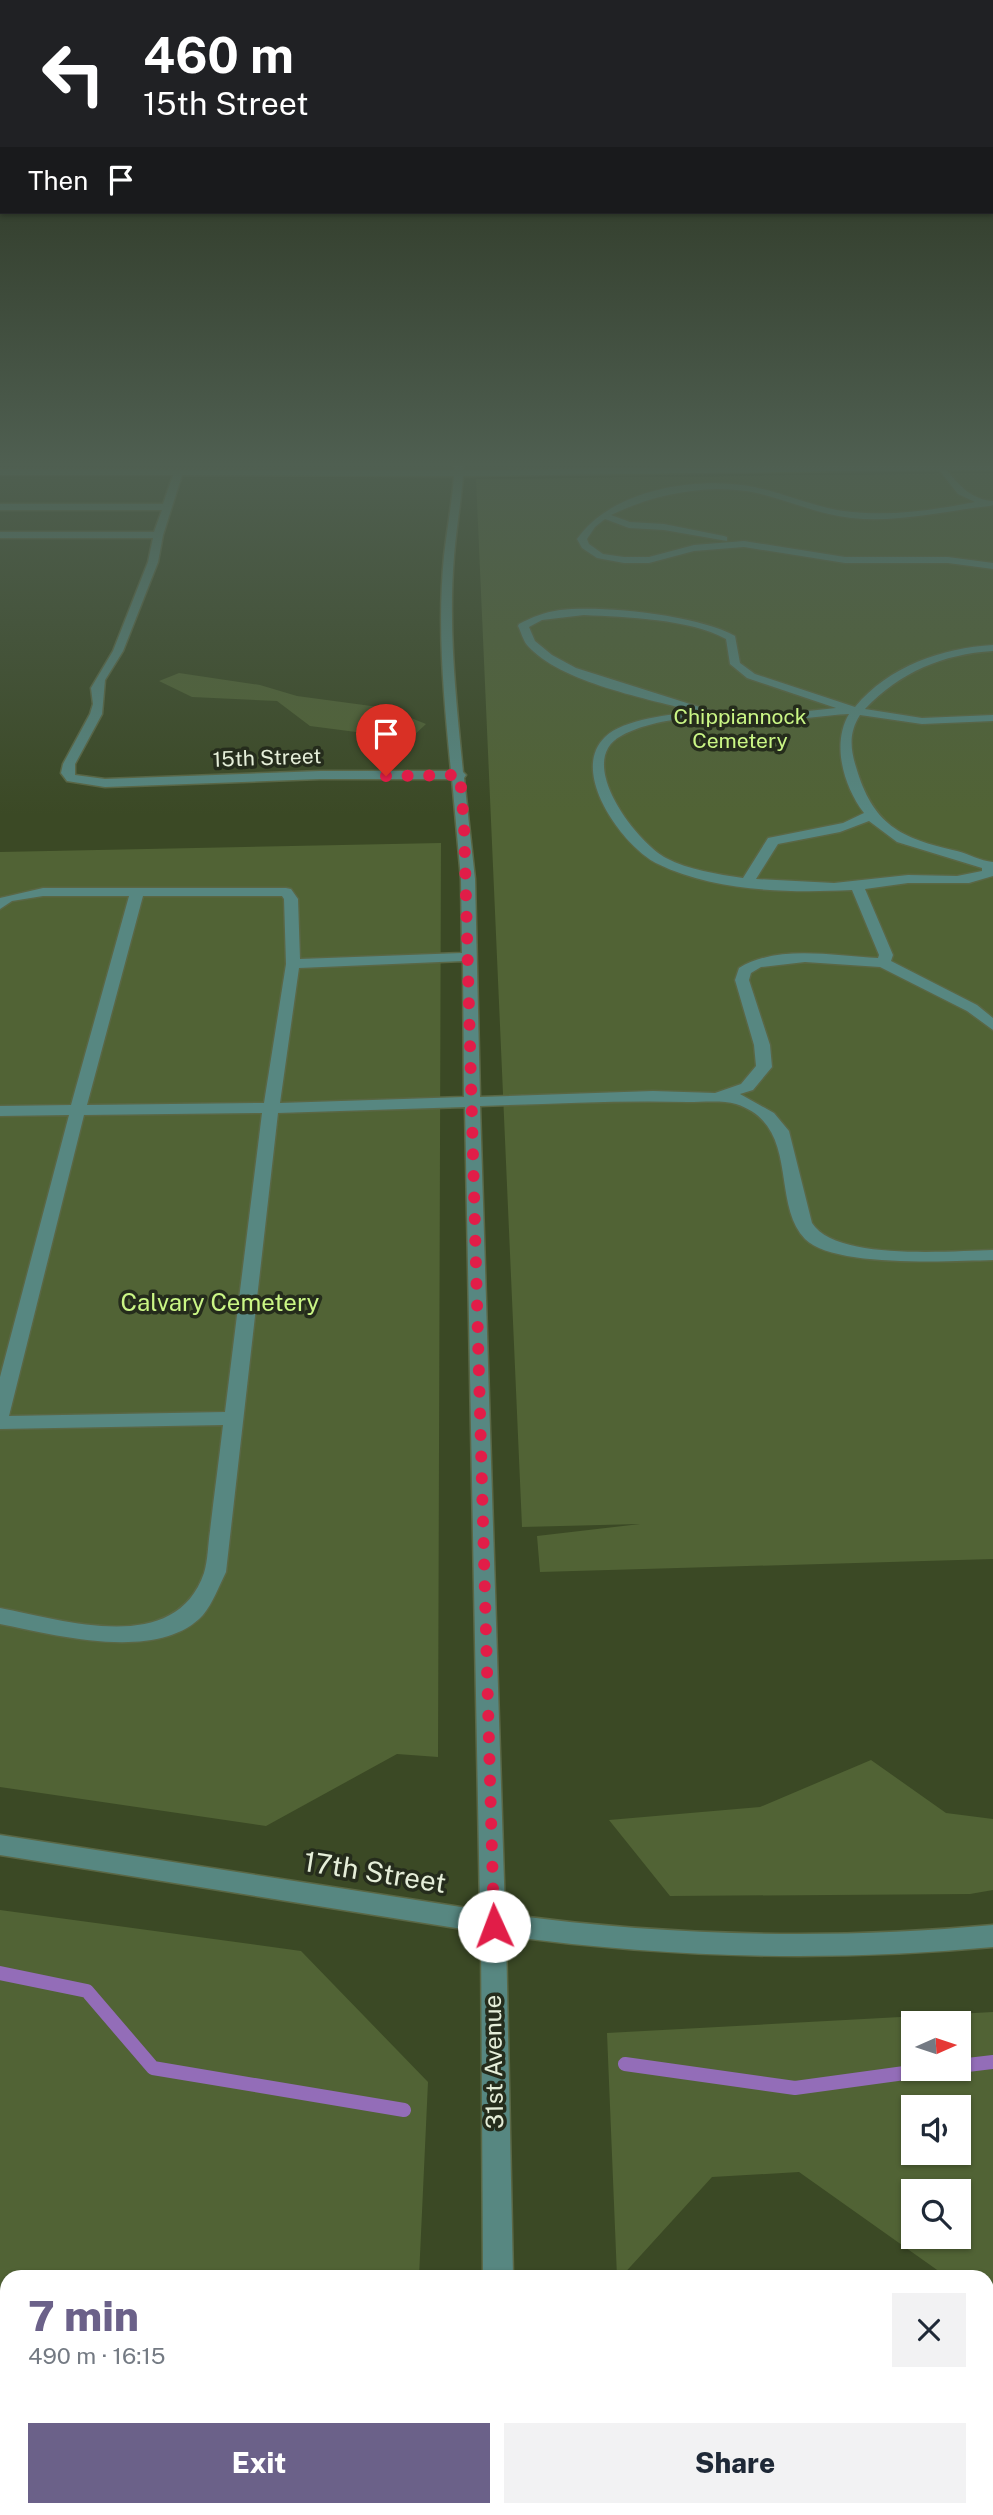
<!DOCTYPE html>
<html lang="en">
<head>
<meta charset="utf-8">
<style>
	:root { --surface:#fff; --page:#f2f2f3; --text:#1f2937; --muted:#747a83; --accent:#6b6189 }
	body { margin:0; font-family:"Public Sans",sans-serif; background:var(--page); color:var(--text); height:100vh; display:flex; flex-direction:column; font-size:26px; white-space:nowrap }
	* { box-sizing:border-box; margin:0 }
	p { font-size:23px; color:var(--muted) }
	.icon { flex:none; width:38px; height:38px; fill:none; stroke:currentColor; stroke-width:2; stroke-linecap:round; stroke-linejoin:round }
	.map { position:relative; flex:1; overflow:hidden }
	.sheet { position:absolute; left:0px; top:2270px; width:994px; height:247px; display:flex; flex-direction:column; background:var(--surface); border-radius:21px 21px 0 0; box-shadow:0 2px 5px #0004 }
	.sheet>* { flex:none }
	.top-card { position:absolute; left:0px; top:0px; width:994px; height:214px; box-shadow:0 2px 5px #0004; background:#202124; color:#fff; overflow:hidden }
	.needle { width:46px; rotate:87deg }
	.tools { position:absolute; left:901px; top:2011px; display:grid; gap:14px }
	.tools a { display:grid; place-items:center; width:70px; height:70px; border-radius:0px; background:var(--surface); box-shadow:0 2px 5px #0004; font-size:35px }
	.pin { position:absolute; display:grid; place-items:center; width:60px; height:60px; color:#fff; margin:-72px -30px; border-radius:50% 50% 50% 0; rotate:-45deg; box-shadow:0 0 7px #0007 }
	.pin .icon { rotate:45deg }
	.me { position:absolute; width:77px; margin:-38px; rotate:358deg; stroke-linejoin:round; filter:drop-shadow(0 0 5px #0008) }
	.turn { display:flex; align-items:center; gap:24px; height:147px; padding:0 28px; font-size:32px }
	.turn .icon { width:91px; height:91px; stroke-width:2.5 }
	.turn b { display:block; font-size:49px; line-height:60px }
	.then { display:flex; align-items:center; height:66px; padding:0 28px; background:#0003; gap:14px; font-size:26px }
	.round { display:grid; place-items:center; flex:none; width:74px; height:74px; border-radius:0px; background:var(--page) }
	.overview { display:flex; align-items:center; justify-content:space-between; height:119px; padding:0 28px }
	h1 { font-size:42px; font-weight:800; line-height:52px; color:var(--accent) }
	.action { display:flex; gap:14px; margin-top:auto; padding:14px 28px }
	.action a { flex:1; height:80px; border-radius:0px; background:var(--accent); color:#fff; font-size:28px; font-weight:800; line-height:80px; text-align:center }
	.action a+a { background:var(--page); color:var(--text) }
	.map>svg:first-child { display:block }
</style>
</head>
<body>
<div class="map">
<svg width="993" height="2515" viewBox="0 0 993 2515">
	<rect width="100%" height="100%" fill="#3b4925"/>
	<g fill="#516335" fill-rule="evenodd">
		<path d="M993 473V1559L540 1572 537 1536 640 1524 522 1527 476 479Z"/>
		<path d="M179 673 260 685 297 696 386 708 426 724 410 739 310 726 277 701 192 697 159 681Z"/>
		<path d="M441 843 438 1757 397 1754 266 1826 0 1787V852Z"/>
		<path d="M871 1760 946 1813 993 1819V1890L970 1894 670 1896 609 1820 760 1807Z"/>
		<path d="M0 1910 301 1951 428 2082 419 2277H7V2510H409L408 2515H0Z"/>
		<path d="M993 2012V2512L987 2509V2277H940V2272L799 2172 712 2177 621 2277H617L607 2033ZM959 2023V2068H914V2023ZM914 2107H959V2152H914ZM959 2191V2236H914V2191Z"/>
	</g>
	<g fill="none" stroke-linecap="round" stroke-linejoin="round">
		<g stroke="#936db8" stroke-width="14">
			<path d="M0 1973 87 1991 153 2068 404 2110"/>
			<path d="M625 2064 795 2088 941 2068"/>
			<path d="M959 2066 993 2062"/>
		</g>
		<g stroke="#5a6745" stroke-width="3">
			<g id="minor">
				<path d="M455 463H463V470L935 465 934 463 993 464V470H947C959 486 973 500 993 501V505L990 506C943 511 899 523 851 518 818 514 789 501 757 493 709 483 654 494 611 515L630 522 664 524 724 536 727 537V541L664 530 629 528 605 519 595 527 587 539 589 544 603 554 624 557H649L694 545 744 541 845 557H948L993 563V569L948 563H845L744 547 694 551 649 563H624L597 558 582 548 577 539C612 489 697 476 754 487 787 494 818 509 852 512 895 516 933 510 975 502L958 494 939 470 463 476C461 503 456 529 454 556 448 628 456 700 463 772L466 775 464 778 475 879 480 1097 653 1091 715 1093 741 1084 756 1066 754 1045 735 980 739 968C778 944 834 956 878 958L879 955 852 890C791 893 715 892 658 864 624 848 568 772 605 737 623 719 672 714 697 712 650 699 560 683 527 645 523 640 521 632 518 626L519 624C532 617 545 612 560 610 602 605 698 615 735 636L740 663 755 674 855 707C889 666 942 648 993 645V651C943 654 900 672 865 709L922 718 993 715V721L922 724 860 715C849 732 850 748 856 767 873 825 900 838 957 851 969 854 980 861 993 862V876L969 883H908L865 889 893 955 891 961 977 1005 993 1018V1030L967 1011 880 967 805 962 761 967 751 973 749 980 770 1045 772 1067 753 1090 740 1094 774 1113 789 1131 812 1223C836 1261 950 1251 993 1250V1260C953 1261 833 1268 805 1239 770 1203 801 1125 736 1104 723 1100 703 1102 688 1102 619 1100 549 1104 480 1106L505 1914C667 1936 830 1940 993 1925V1947C830 1962 668 1958 506 1936L513 2277H483L481 1932 0 1855V1835L480 1910 465 1107 278 1113 226 1572C219 1586 213 1603 203 1615 159 1663 55 1635 0 1624V1608C64 1620 175 1657 204 1573 208 1560 208 1544 210 1531 214 1495 219 1460 223 1425L0 1429V1377L69 1115 0 1116V1106L71 1105 129 896H43L12 901 0 909V898L43 888H286L291 889 298 899 300 959 462 953 461 879 452 779H320L105 787 67 781 61 773 63 764 90 714 93 704 91 688 113 651 148 562 153 538H0V532H154L162 510H0V504H163L173 475H0V469L454 470ZM182 475 454 476C452 503 447 529 444 556 437 628 444 700 451 771H320L105 779 75 775V764L102 714 105 680 123 651 158 562 163 535ZM584 615C626 617 690 619 726 639L730 664 747 678 836 708 771 715 712 711 576 668 552 655 535 641 529 627 542 620ZM849 714C831 744 844 787 864 813L843 823 768 838 743 878C717 874 689 870 666 858 636 842 574 761 621 736 648 721 690 716 721 718 738 718 756 722 774 721 799 720 824 715 849 714ZM869 821 897 842 982 868V871L957 876 908 875 834 883 756 879 778 844 840 832ZM143 896H282L284 899 286 964 264 1103 87 1105ZM463 961 464 1097 280 1103 299 968ZM262 1113 225 1412 9 1416 84 1115Z"/>
				<rect x="487" y="2510" width="32" height="5"/>
			</g>
		</g>
		<use href="#minor" fill="#578781" fill-rule="evenodd"/>
	</g>
	<rect fill="#246597" x="498" y="463" width="32" height="1"/>
	<linearGradient id="sky" x2="0" y2="1"><stop stop-color="#202814"/><stop offset="0.57" stop-color="#4f5f51"/><stop offset="1" stop-color="#4f5f51" stop-opacity="0"/></linearGradient>
	<rect width="993" height="815" fill="url(#sky)"/>
	<g fill="none" stroke-linecap="round" stroke-linejoin="round">
		<path stroke="#e11d48" stroke-width="12" stroke-dasharray="0 21.6" d="M386 776 460 775 464 825 494 1926"/>
	</g>
	<g text-anchor="middle" stroke-width="7" stroke-linejoin="round" paint-order="stroke">
		<g font-size="21" fill="#caf685" stroke="#252c1c">
			<text x="740" y="724">Chippiannock<tspan x="740" dy="24">Cemetery</tspan></text>
		</g>
		<g font-size="21" fill="#e5eed9" stroke="#252c1c">
			<text transform="translate(267 758) rotate(-2)" y="7">15th Street</text>
		</g>
		<g font-size="24" fill="#caf685" stroke="#252c1c">
			<text x="220" y="1311">Calvary Cemetery</text>
		</g>
		<g font-size="24" fill="#e5eed9" stroke="#252c1c">
			<text transform="translate(494 2062) rotate(-91)" y="8">31st Avenue</text>
		</g>
		<g font-size="28" fill="#e5eed9" stroke="#252c1c">
			<text transform="translate(375 1872) rotate(9)" y="10">17th Street</text>
		</g>
	</g>
</svg>
<div class="tools">
<a><svg class="needle" viewBox="-14 -14 28 28"><path d="M0-13l5 13h-10z" fill="#e53935"/><path d="M0 13l5-13h-10z" fill="#747a83"/></svg></a>
<a><svg class="icon" aria-label="sound" viewBox="0 0 24 24"><path d="M4 9h4l5-4v14l-5-4H4zM17 9q2 3 0 6"/></svg></a>
<a><svg class="icon" aria-label="search" viewBox="0 0 24 24"><circle cx="10" cy="10" r="6"/><path d="M15 15l6 6"/></svg></a>
</div>
<div class="pin" style="left:386px;top:776px;background:#d93025"><svg class="icon" aria-label="arrive" viewBox="0 0 24 24"><path d="M6 21V4h12l-3 4 3 4H6"/></svg></div>
<svg class="me" style="left:494px;top:1926px" viewBox="-20 -20 40 40"><circle r="19" fill="#fff"/><path d="M0-13L10 11 0 6-10 11z" fill="#e11d48"/></svg>
<div class="top-card">
<div class="turn"><svg class="icon" aria-label="left" viewBox="0 0 24 24"><path d="M17 20v-9H6M10 6l-5 5 5 5"/></svg><div><b>460 m</b>15th Street</div></div>
<div class="then">Then<svg class="icon" aria-label="arrive" viewBox="0 0 24 24"><path d="M6 21V4h12l-3 4 3 4H6"/></svg></div>
</div>
<section class="sheet">
<div class="overview"><div><h1>7 min</h1><p>490 m · 16:15</p></div><a class="round"><svg class="icon" aria-label="close" viewBox="0 0 24 24"><path d="M6 6l12 12M18 6L6 18"/></svg></a></div>
<div class="action"><a>Exit</a><a>Share</a></div>
</section>
</div>
</body>
</html>
